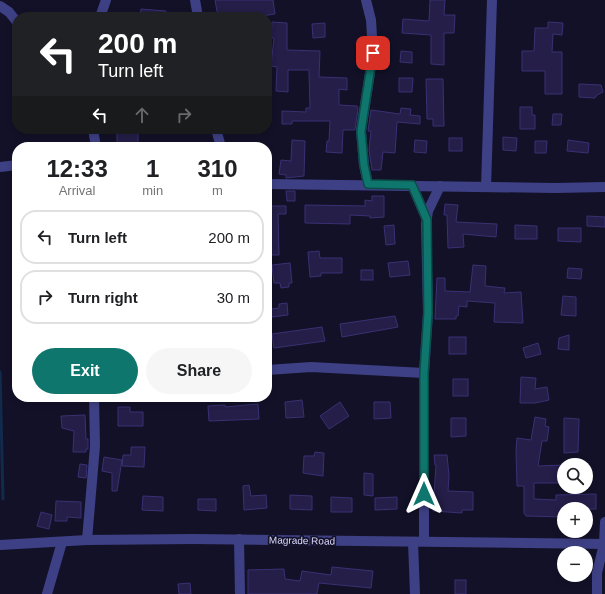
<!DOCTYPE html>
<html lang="en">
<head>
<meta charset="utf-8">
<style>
	:root { --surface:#fff; --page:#f6f6f6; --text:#202124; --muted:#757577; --line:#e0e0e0; --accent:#0f766e }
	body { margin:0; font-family:Helvetica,sans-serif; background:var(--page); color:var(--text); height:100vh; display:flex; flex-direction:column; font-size:15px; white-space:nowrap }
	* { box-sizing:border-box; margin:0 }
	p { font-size:13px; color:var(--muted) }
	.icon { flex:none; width:22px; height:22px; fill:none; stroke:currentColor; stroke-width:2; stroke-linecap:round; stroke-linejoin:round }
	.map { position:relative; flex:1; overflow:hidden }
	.panel { position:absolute; left:12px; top:142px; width:260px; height:260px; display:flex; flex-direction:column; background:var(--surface); border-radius:16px; box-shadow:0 2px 6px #0003 }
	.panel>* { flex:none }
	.guide { position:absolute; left:12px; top:12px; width:260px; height:122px; border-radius:16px; box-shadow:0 2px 6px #0003; background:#202124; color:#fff; overflow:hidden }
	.controls { position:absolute; left:557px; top:458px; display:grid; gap:8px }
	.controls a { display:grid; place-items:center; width:36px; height:36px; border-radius:50%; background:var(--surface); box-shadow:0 2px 6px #0003; font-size:20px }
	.pin { position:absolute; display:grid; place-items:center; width:34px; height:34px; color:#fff; margin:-17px; border-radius:8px; box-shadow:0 2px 6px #0006 }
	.me { position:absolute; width:44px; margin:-22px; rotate:0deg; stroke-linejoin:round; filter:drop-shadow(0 0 3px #0008) }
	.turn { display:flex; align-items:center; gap:14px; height:84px; padding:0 20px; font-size:18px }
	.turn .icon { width:52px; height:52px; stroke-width:2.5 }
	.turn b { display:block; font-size:28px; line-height:34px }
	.lanes { display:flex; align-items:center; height:38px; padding:0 20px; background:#0003; justify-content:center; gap:20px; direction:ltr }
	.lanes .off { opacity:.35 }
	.eta { display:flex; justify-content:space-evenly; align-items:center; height:68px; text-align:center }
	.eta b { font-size:24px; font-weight:600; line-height:28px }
	.cta { display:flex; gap:8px; margin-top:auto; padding:8px 20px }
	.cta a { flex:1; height:46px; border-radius:24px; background:var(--accent); color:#fff; font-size:16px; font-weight:600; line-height:46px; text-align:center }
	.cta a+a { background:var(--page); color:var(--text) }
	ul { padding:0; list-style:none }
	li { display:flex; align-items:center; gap:12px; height:54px; margin:0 8px 6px; padding:0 12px; border:2px solid var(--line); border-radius:16px }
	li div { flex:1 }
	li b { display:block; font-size:15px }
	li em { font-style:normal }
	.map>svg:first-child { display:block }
</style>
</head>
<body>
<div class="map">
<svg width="605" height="594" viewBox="0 0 605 594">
	<rect width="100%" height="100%" fill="#131128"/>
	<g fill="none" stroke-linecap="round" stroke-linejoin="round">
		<path stroke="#112b4c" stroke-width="3" d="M0 372 3 499"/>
	</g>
	<g fill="#241e48" stroke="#393173">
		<path d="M215 0H273L275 14 254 17H218Z"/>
		<path d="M430 0H445L444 15H455L454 33H444V65L431 64V35L402 33 403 19 429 21Z"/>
		<path d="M141 9 166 11V17H140Z"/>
		<path d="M272 22 287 23V50L320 51 319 77 347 78V90L339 89V105L357 106 358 109 355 130H343L342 153 326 152 327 141H329L330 121H292V124H282V111L306 112V108H310L309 70H288V92L276 91 277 67 271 66 274 38H271Z"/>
		<path d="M548 22 563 23 562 35 553 34 552 52H562V94H545V71H522V51H534L535 28H548Z"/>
		<path d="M325 23V37L313 38 312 24Z"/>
		<path d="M401 51 412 52V63L400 62Z"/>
		<path d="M399 78H413L412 92H399Z"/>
		<path d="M426 79H443L444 126H433V119H427Z"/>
		<path d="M579 84 601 85 603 92 597 95 595 98 579 97Z"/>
		<path d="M520 107H532V115H535V129H520Z"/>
		<path d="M401 108 411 109 410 115 420 116V124L397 122 395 153 383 152 381 170H372L369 150 371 131H368L371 110 400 114Z"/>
		<path d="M553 114H562L561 125H552Z"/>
		<rect x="117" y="129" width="21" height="18"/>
		<path d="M503 137 517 138 516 151 503 150Z"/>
		<rect x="449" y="138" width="13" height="13"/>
		<path d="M292 140 305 141 304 176 286 178V175L279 174 281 160 291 161Z"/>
		<path d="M415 140 427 141 426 153 414 152Z"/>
		<path d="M568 140 589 143 588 153 567 151Z"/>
		<path d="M535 141H547L546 153H535Z"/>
		<path d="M286 191H295V201H287Z"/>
		<path d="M372 196H384V217L370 218V216L350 215V224L305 223V205L365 206V200L372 201Z"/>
		<path d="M445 204 458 205 456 222 497 224 496 237 463 234 464 247 448 248 447 215H444Z"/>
		<path d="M267 206H286V214H278L279 255H267Z"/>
		<path d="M587 216 605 217V227L587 226Z"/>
		<path d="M394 225 395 244 386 245 384 226Z"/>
		<path d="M515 225 537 226V239H515Z"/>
		<path d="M558 228H581V242L558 241Z"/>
		<path d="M319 251 320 258H342V273H321V276L310 277 308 252Z"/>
		<path d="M408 261 410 275 390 277 388 263Z"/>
		<path d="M290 263 292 283H289V287L281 288 280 283H274L272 265Z"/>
		<path d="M473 265 486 266 485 286 505 288 504 293 521 292 523 323 494 322 495 303 467 301V307L459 306 458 316H456V319H435L437 278H445V291L470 292Z"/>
		<path d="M568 268 582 269 581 279 567 278Z"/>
		<rect x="361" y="270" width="12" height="10"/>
		<path d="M563 296 576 297V316L561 315Z"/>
		<path d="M287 303 288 315 272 317 271 309 279 308V304Z"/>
		<path d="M395 316 398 327 342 337 340 324Z"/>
		<path d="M322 327 325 341 274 348 272 334Z"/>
		<path d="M569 335V350L558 349 559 338Z"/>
		<rect x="449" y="337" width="17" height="17"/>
		<path d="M538 343 541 354 526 358 523 348Z"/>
		<path d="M521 377 536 378 535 389 547 387 549 400 535 403H520Z"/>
		<rect x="453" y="379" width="15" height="17"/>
		<path d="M302 400 304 417 286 418 285 402Z"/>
		<path d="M340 402 349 416 329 429 320 416Z"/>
		<path d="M374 402H390L391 418 374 419Z"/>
		<path d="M258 404 259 419 209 421 208 406 225 405V407Z"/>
		<path d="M118 407H130V412H143V426H118Z"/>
		<path d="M85 415 86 439H88V449H86V452H73L74 431 62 428 61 416Z"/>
		<path d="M535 417 546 419 545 426 549 427 547 441H542L538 466 564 465V483H534V499L556 500V495L596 494V509H564V517L526 516 524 513V486H517L516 450 517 438 531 440Z"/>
		<path d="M451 418H466V436L451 437Z"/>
		<path d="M564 418 579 419 578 452 564 453Z"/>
		<path d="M131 447H145L144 467 122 466 123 455H131Z"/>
		<path d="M315 452 324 453 323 476 303 473 304 456H314Z"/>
		<path d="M434 455H447L449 476 448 491 473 492V510H462V513L433 511 436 465H435Z"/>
		<path d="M104 457 122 460 117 491H112V473L102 471Z"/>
		<path d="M80 464 87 465 86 478 78 477Z"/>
		<path d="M364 473 373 474V496L364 495Z"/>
		<path d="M249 485 251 496 266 495 267 508 244 510 243 486Z"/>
		<path d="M290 495 312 496V510L290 509Z"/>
		<path d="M143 496 163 497V511L142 510Z"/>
		<path d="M331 497 352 498V512H331Z"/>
		<path d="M397 497V509L375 510V498Z"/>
		<path d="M198 499H216V511L198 510Z"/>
		<path d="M56 501 81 502V518L67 517V521H55Z"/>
		<path d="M41 512 52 515 49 529 37 526Z"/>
		<path d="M332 567 373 571 371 588 319 583 317 594H248V570L284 569 285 579 300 581 302 571 331 575Z"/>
		<rect x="455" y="580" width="11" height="14"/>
		<path d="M190 583 191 594H179L178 584Z"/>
	</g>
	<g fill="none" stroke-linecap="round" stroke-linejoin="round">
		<g stroke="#3e4085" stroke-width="10">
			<path d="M195 0 198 17"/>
			<path d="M366 0 371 20 373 53 361 131 364 165 368 184"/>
			<path d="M0 6 9 12 17 22"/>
			<path d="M100 17 106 0"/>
			<path d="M93 129 96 147"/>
			<path d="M216 129 221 147"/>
			<path d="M0 167 17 165"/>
			<path d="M267 184 555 188 605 187"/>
			<path d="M412 185 427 220"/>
			<path d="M486 187 492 0"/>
			<path d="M267 370 311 367 424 373"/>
			<path d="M239 539 240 594"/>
			<path d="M87 540 95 446 94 397"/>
			<path d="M424 541V373L428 313 426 224 428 211 440 186"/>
			<path d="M413 542 415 594"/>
			<path d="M0 545 87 540 193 539 605 544"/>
			<path d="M47 594 62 542"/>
			<path d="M597 594V573L604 544 605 522"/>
		</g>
	</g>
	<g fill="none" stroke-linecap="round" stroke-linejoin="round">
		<g stroke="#0a4d48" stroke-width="10">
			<path id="route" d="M373 53 361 131 364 165 368 184 412 185 427 220 428 313 424 373V494"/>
		</g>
		<use href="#route" stroke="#0f766e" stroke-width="7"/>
	</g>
	<g text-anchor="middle" stroke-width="3.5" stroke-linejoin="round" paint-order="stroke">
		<g font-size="10" fill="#dbd9fd" stroke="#131128">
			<text transform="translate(302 540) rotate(1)" y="4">Magrade Road</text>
		</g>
	</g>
</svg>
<div class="controls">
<a><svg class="icon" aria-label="search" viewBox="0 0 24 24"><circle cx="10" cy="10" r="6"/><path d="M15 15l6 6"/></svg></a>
<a>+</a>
<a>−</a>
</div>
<div class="pin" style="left:373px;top:53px;background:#d93025"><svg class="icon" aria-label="arrive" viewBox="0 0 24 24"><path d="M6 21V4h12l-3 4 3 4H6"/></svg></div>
<svg class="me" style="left:424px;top:494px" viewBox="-20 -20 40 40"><path d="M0-17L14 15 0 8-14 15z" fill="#0f766e" stroke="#fff" stroke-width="4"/></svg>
<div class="guide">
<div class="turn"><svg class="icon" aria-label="left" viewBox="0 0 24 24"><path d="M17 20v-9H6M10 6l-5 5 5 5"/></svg><div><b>200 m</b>Turn left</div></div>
<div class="lanes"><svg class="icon" aria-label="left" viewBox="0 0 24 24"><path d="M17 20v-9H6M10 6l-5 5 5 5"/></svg><svg class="icon off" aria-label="ahead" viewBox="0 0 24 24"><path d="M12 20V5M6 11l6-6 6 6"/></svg><svg class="icon off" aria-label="right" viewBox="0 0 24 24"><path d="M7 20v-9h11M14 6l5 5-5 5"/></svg></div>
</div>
<section class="panel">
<div class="eta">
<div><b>12:33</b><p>Arrival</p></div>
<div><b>1</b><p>min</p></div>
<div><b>310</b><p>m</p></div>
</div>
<ul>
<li><svg class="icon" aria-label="left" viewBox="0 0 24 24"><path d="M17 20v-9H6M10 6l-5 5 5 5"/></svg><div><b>Turn left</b></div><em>200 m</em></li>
<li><svg class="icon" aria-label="right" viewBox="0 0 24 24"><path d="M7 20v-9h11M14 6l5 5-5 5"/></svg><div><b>Turn right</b></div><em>30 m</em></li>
</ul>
<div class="cta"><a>Exit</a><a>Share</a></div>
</section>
</div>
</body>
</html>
